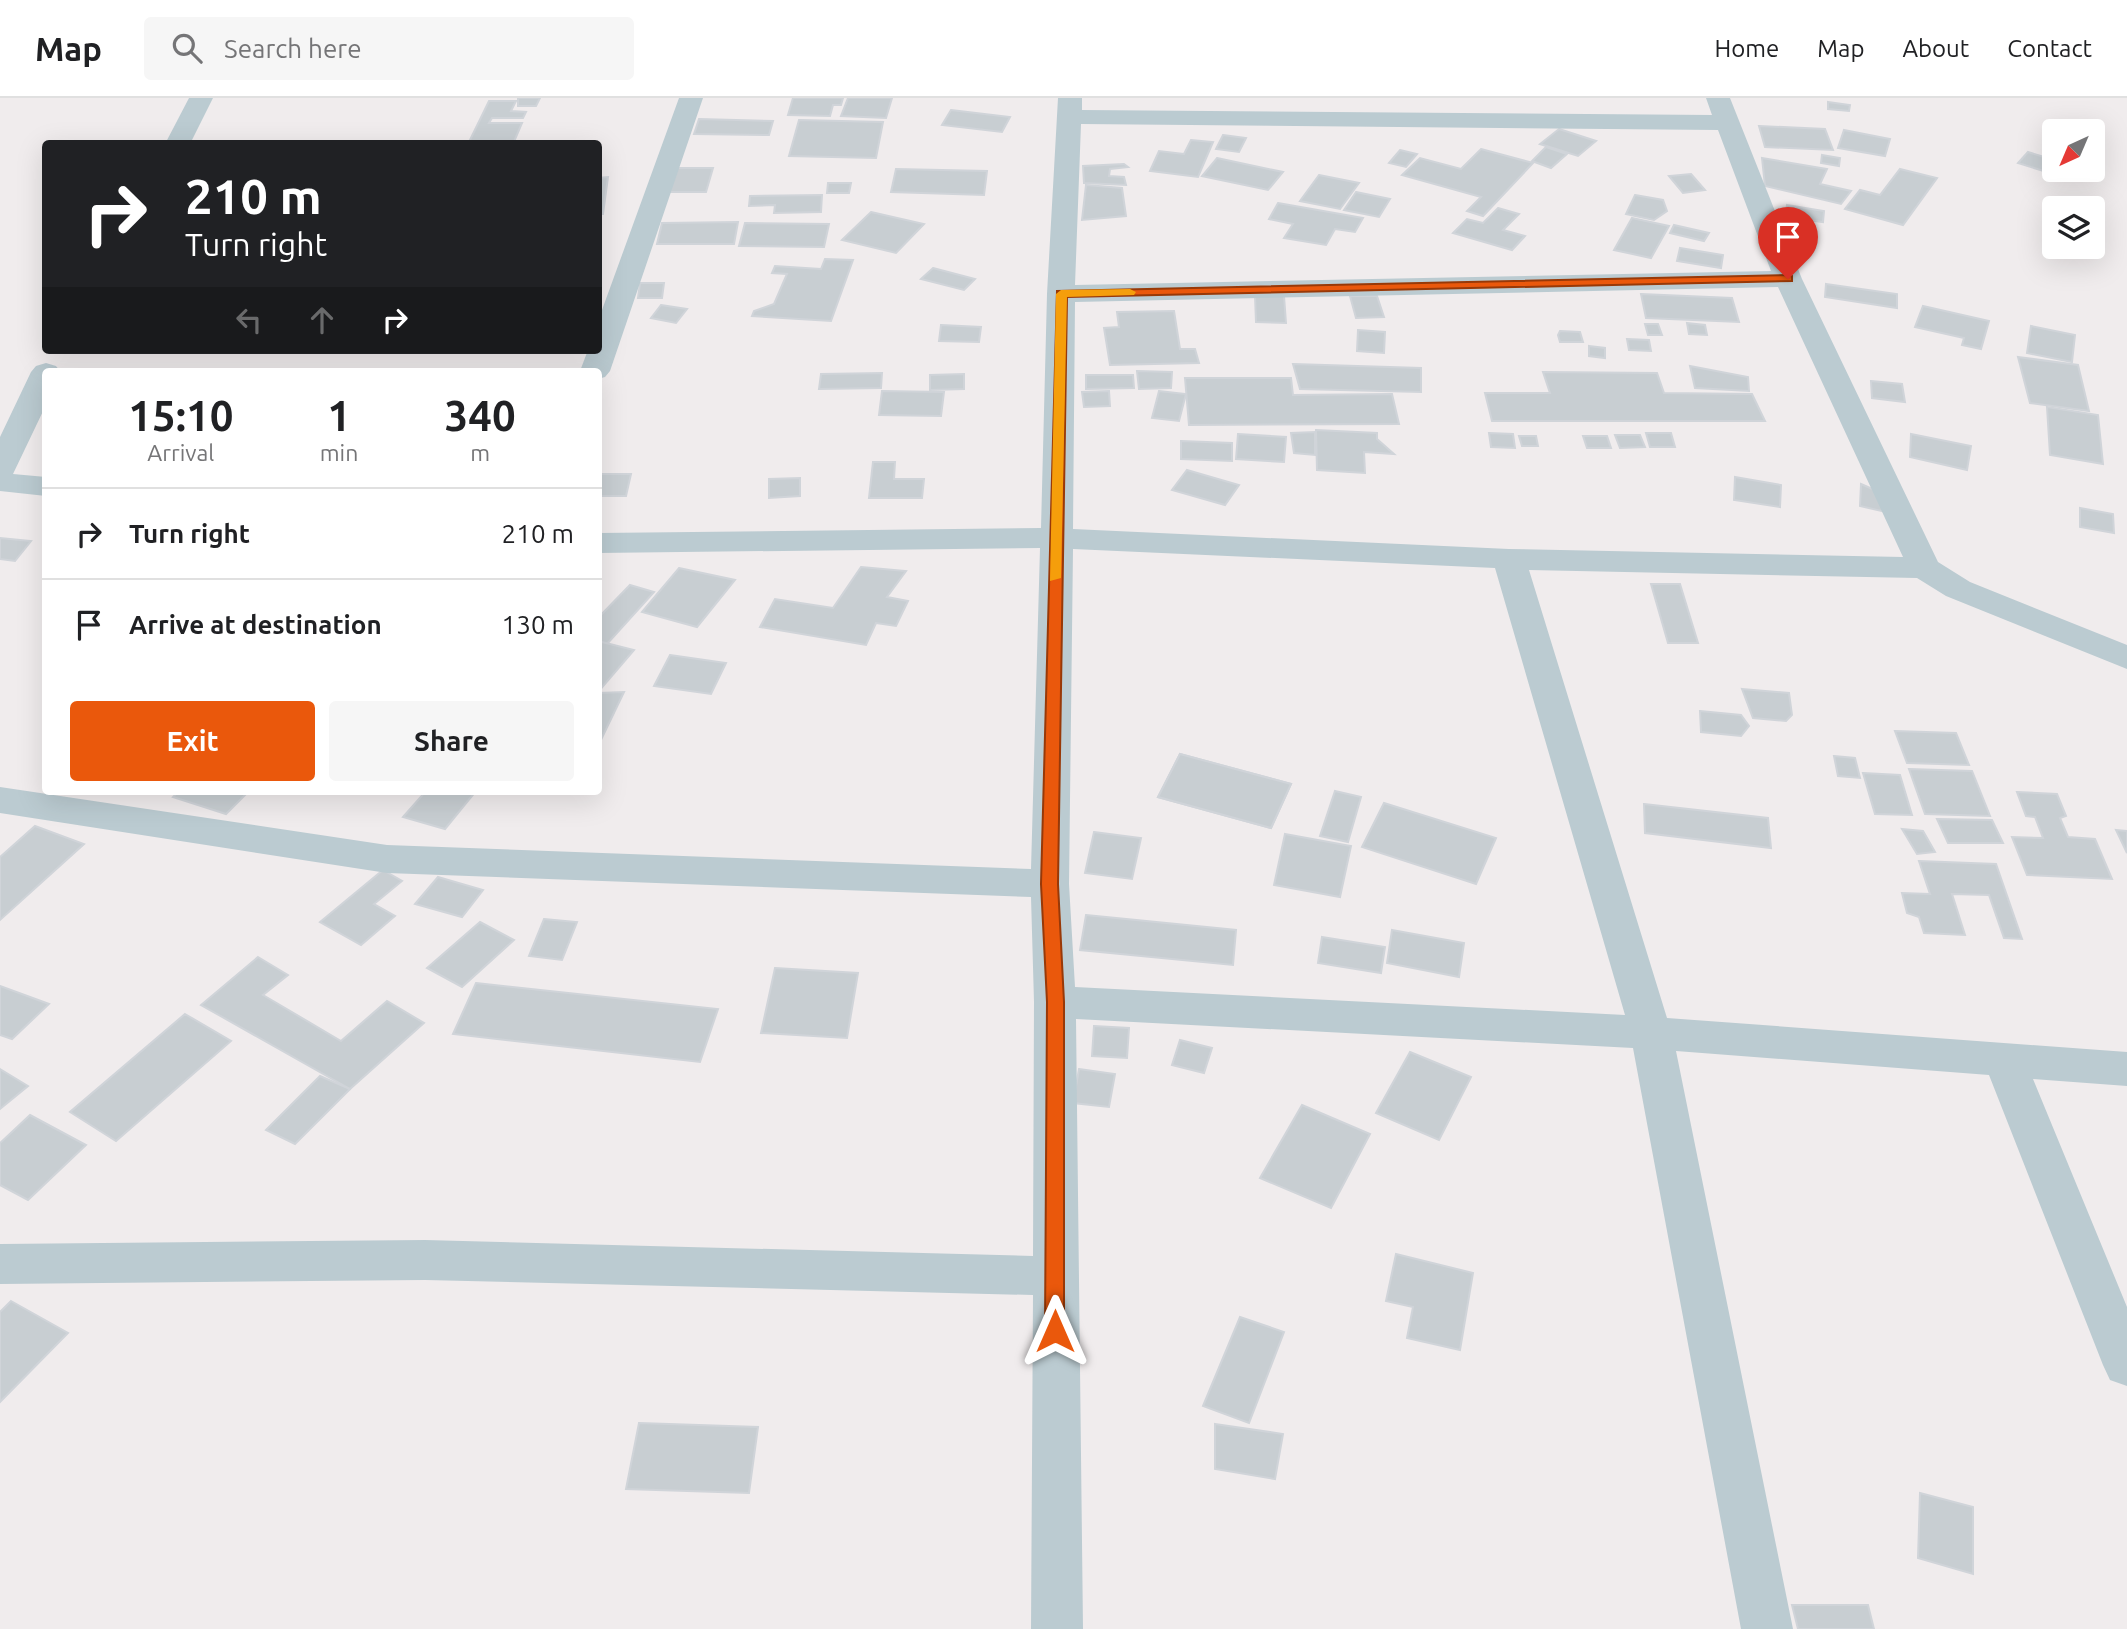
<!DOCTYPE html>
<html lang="en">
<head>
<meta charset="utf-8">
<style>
	:root { --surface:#fff; --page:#f6f6f6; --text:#202124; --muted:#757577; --line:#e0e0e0; --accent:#ea580c }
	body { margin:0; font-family:Ubuntu,sans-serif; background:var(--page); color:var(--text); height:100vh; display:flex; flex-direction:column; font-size:26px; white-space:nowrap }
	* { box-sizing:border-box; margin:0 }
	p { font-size:23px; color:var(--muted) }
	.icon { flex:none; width:38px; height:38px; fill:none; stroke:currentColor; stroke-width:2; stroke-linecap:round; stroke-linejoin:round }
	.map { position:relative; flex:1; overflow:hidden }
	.side { position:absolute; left:42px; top:270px; width:560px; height:427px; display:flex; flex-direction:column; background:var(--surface); border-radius:7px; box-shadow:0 7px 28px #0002 }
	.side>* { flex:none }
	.banner { position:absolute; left:42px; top:42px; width:560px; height:214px; border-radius:7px; box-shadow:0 7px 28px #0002; background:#202124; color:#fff; overflow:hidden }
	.needle { width:46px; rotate:224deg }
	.buttons { position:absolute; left:2042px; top:21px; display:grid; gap:14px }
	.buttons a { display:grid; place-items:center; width:63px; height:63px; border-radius:7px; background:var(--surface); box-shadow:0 7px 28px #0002; font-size:35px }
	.pin { position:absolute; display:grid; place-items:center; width:60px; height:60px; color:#fff; margin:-72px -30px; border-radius:50% 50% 50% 0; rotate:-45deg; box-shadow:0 0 7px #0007 }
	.pin .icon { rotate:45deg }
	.me { position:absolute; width:77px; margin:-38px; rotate:0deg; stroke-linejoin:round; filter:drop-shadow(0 0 5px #0008) }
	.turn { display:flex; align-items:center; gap:24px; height:147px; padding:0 28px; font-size:32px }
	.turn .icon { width:91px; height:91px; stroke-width:2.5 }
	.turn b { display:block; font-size:49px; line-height:60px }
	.lanes { display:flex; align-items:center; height:66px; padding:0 28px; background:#0003; justify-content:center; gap:35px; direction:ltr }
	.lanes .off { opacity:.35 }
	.eta { display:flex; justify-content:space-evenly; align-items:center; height:119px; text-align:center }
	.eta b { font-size:42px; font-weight:700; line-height:49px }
	.button { display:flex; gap:14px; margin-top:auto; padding:14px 28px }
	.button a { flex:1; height:80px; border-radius:7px; background:var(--accent); color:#fff; font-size:28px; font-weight:700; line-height:80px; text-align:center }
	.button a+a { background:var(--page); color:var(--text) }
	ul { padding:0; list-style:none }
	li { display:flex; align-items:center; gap:21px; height:91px; padding:0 28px; border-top:2px solid var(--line) }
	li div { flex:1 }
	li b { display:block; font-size:26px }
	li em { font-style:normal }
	header { display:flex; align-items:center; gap:42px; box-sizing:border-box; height:98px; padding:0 35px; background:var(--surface); border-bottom:2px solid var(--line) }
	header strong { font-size:33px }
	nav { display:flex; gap:38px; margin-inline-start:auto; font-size:24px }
	.search { width:490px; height:63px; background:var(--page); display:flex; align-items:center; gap:18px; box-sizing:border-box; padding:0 24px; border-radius:7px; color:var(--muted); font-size:26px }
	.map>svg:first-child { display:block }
</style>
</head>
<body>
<header>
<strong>Map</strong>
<div class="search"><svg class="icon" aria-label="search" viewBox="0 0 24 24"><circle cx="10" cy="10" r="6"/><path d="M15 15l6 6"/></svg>Search here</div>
<nav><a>Home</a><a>Map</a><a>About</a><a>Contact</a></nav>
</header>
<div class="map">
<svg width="2127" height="1531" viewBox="0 0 2127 1531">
	<rect width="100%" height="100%" fill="#f0eced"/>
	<g fill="#c8ced2" stroke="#d0d4d9" stroke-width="2">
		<path d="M518 0H540L536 8H518Z"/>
		<path d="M793 0H843L841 7H833L830 18 788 17Z"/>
		<path d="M848 0H892L886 20 841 18Z"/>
		<path d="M489 3H516L511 13 526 14 523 20H492L489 25H522L513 46H468Z"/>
		<path d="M1828 4 1850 7 1849 13 1828 11Z"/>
		<path d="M951 12 1010 19 1002 34 942 27Z"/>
		<path d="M699 21 773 23 769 37 694 36Z"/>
		<path d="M799 22 883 24 876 60 789 58Z"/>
		<path d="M1759 28 1825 31 1833 52 1765 49Z"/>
		<path d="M1559 31 1596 43 1578 58 1540 46Z"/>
		<path d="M1844 32 1890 41 1885 58 1838 50Z"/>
		<path d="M1223 37 1246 40 1239 54 1216 51Z"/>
		<path d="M1191 42 1213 44 1198 79 1150 73 1159 53 1184 56Z"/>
		<path d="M1546 49 1567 56 1551 70 1532 63Z"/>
		<path d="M1481 51 1533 65 1483 118 1467 113 1481 99 1402 77 1420 60 1461 71Z"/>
		<path d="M1400 52 1417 56 1406 69 1389 65Z"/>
		<path d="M2028 54 2054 62V67L2047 74 2018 65Z"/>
		<path d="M1822 57 1840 60 1839 68 1821 65Z"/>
		<path d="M1217 60 1283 74 1268 92 1202 78Z"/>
		<path d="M1762 60 1827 71 1820 86 1851 93 1841 106 1765 88Z"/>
		<path d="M1124 66 1128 69 1110 71 1109 78 1124 79 1126 87 1084 85 1083 68Z"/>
		<path d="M676 70H713L706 94H668Z"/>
		<path d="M896 71 987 73 984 97 891 94Z"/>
		<path d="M1900 71 1937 80 1903 127 1845 111 1860 92 1880 97Z"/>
		<path d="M1691 76 1705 92 1683 95 1669 78Z"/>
		<path d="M1319 77 1359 85 1340 111 1300 103Z"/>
		<path d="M608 79 603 116H598V80Z"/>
		<path d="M828 85H851L849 95H827Z"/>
		<path d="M1086 87 1122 90 1126 118 1082 122Z"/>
		<path d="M1356 94 1390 101 1379 119 1344 112Z"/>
		<path d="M822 97 821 114 774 115 775 107 749 108 750 98Z"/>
		<path d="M1635 97 1663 102 1667 113 1654 122 1626 116Z"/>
		<path d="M1278 105 1363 120 1355 134 1335 131 1326 147 1284 140 1293 126 1269 121Z"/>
		<path d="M1787 107 1824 113 1823 124 1785 119Z"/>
		<path d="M1498 110 1519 116 1503 132 1525 138 1512 152 1453 135 1467 121 1483 125Z"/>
		<path d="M871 114 924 126 896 155 842 142Z"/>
		<path d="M1632 120 1669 128 1651 160 1614 152Z"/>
		<path d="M738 124 734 146H657L662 125Z"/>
		<path d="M745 125 829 126 824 149 739 148Z"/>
		<path d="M1674 127 1709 135 1704 143 1670 135Z"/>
		<path d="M1680 150 1723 157 1721 170 1677 163Z"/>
		<path d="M825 161 853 162 831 223 752 218 754 213 774 206 787 176 772 175 775 168 821 171Z"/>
		<path d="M933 170 975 181 964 192 921 181Z"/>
		<path d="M640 185H664L662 200H638Z"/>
		<path d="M1826 186 1897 196V210L1825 199Z"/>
		<path d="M1641 196 1732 200 1739 224 1646 220Z"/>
		<path d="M1255 198H1284L1286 225 1256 224Z"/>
		<path d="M1350 198H1377L1384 219 1356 220Z"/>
		<path d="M661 207 687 211 676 225 651 220Z"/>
		<path d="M1923 208 1989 223 1981 251 1962 247 1964 240 1915 229Z"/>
		<path d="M1174 213 1180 251H1195L1199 265 1110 267 1104 230 1119 229 1117 214Z"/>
		<path d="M1687 225 1705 227 1707 237 1689 236Z"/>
		<path d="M1645 226H1658L1662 237H1648Z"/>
		<path d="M941 227 981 229 979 244 939 243Z"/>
		<path d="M2031 228 2075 237 2072 264 2027 255Z"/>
		<path d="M1358 232 1385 234 1384 255 1357 253Z"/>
		<path d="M1560 233 1580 234 1583 244H1560L1558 237Z"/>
		<path d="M1627 241 1649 242 1651 253 1629 252Z"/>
		<path d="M1589 248 1605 250V260L1589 258Z"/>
		<path d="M2018 259 2078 267 2089 313 2030 305Z"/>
		<path d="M1293 266 1421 270V294L1300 291Z"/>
		<path d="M1690 268 1748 279 1749 293 1695 290Z"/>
		<path d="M1137 273 1172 274 1171 290 1139 291Z"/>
		<path d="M1543 274 1657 275 1664 295 1752 296 1765 323H1492L1485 295H1550Z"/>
		<path d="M882 275 881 290 819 291 821 276Z"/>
		<path d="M964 276V291L930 292V277Z"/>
		<path d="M1086 277H1133L1134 290 1086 291Z"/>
		<path d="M1185 280H1291L1293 297 1392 296 1399 326 1189 327Z"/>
		<path d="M1871 283 1902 286 1905 304 1872 300Z"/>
		<path d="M882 293 944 294 941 318 879 317Z"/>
		<path d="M1109 293 1110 308 1084 309 1082 294Z"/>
		<path d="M1159 293 1186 296 1179 323 1152 320Z"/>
		<path d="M2047 309 2098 317 2103 366 2050 357Z"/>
		<path d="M1316 332 1377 335V341L1394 356 1364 354 1365 375 1317 372Z"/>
		<path d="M1315 334V357L1294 355 1291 335Z"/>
		<path d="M1489 335 1513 336 1515 350 1491 349Z"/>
		<path d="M1646 335H1671L1675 349H1650Z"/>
		<path d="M1238 336 1286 339 1284 364 1236 361Z"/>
		<path d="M1911 336 1971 348 1967 372 1910 359Z"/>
		<path d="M1615 337H1640L1645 349 1620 350Z"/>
		<path d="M1519 338H1536L1538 348H1522Z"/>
		<path d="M1583 338H1607L1611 350H1587Z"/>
		<path d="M1181 343 1232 345V363L1181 361Z"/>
		<path d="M873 364H895L894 381H924L922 400H869Z"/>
		<path d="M1187 372 1239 387 1225 407 1172 392Z"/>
		<path d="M598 376H631L626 398H598Z"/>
		<path d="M1735 379 1781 387 1780 409 1734 402Z"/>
		<path d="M800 380V398L769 400V381Z"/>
		<path d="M1861 386 1884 396 1890 415 1860 408Z"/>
		<path d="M2080 410 2113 416 2114 435 2080 429Z"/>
		<path d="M0 440 31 443 15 463 0 461Z"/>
		<path d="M861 469 906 473 887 499 908 503 896 528 876 525 866 547 760 529 775 501 833 510Z"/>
		<path d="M679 470 735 482 697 529 642 514Z"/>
		<path d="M1651 486H1680L1698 545H1668Z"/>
		<path d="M630 487 654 494 606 547 598 544V520Z"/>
		<path d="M598 543 634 552 598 594Z"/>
		<path d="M670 557 726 565 711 596 654 588Z"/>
		<path d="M1742 591 1789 595 1792 617 1786 623 1753 620Z"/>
		<path d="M624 594 598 648V595Z"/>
		<path d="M1700 613 1741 617 1749 628 1741 638 1701 634Z"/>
		<path d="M1895 633 1956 635 1969 667 1907 665Z"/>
		<path d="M1180 656 1291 686 1271 730 1158 699Z"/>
		<path d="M1180 656 1291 686 1271 730 1158 699Z"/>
		<path d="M1834 658 1855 660 1860 680 1838 678Z"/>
		<path d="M1909 671 1972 673 1990 718 1925 716Z"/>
		<path d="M1863 675 1900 677 1912 717 1875 716Z"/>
		<path d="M179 693H249L226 716 173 699Z"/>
		<path d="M426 693H476L445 731 403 719Z"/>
		<path d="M1335 693 1361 699 1348 744 1320 738Z"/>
		<path d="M2017 694 2057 696 2066 718 2060 720 2068 739 2095 741 2112 781 2027 777 2012 739 2043 740 2035 719 2026 718Z"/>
		<path d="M1384 705 1496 740 1476 786 1362 749Z"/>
		<path d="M1644 706 1768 720 1771 750 1645 735Z"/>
		<path d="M1937 721 1992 722 2003 745H1948Z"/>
		<path d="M35 728 84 746 0 822V759Z"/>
		<path d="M1902 731 1923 733 1935 754 1917 756Z"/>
		<path d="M2116 732 2127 733V755Z"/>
		<path d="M1094 734 1141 740 1132 781 1085 775Z"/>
		<path d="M1285 736 1351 748 1340 799 1274 787Z"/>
		<path d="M1919 763 1996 766 2022 841 2004 840 1989 797 1952 796 1965 837 1924 835 1919 819 1907 815 1902 795 1930 796Z"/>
		<path d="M383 772 402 783 374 806 395 818 361 847 320 824Z"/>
		<path d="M438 779 483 792 462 819 415 806Z"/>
		<path d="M1086 817 1236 832 1233 867 1080 852Z"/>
		<path d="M544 821 577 824 562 862 529 858Z"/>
		<path d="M480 824 514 842 462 889 427 870Z"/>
		<path d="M1392 832 1464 845 1459 879 1387 865Z"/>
		<path d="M1322 839 1385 849 1381 875 1318 865Z"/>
		<path d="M258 859 288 877 263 897 341 943 387 903 424 925 350 991 201 907Z"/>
		<path d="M775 870 858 875 847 940 761 935Z"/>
		<path d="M476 885 718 911 700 964 453 936Z"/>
		<path d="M0 888 49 906 12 941 0 937Z"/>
		<path d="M185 916 231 943 116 1043 70 1014Z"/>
		<path d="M1094 928 1129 930 1127 960 1092 958Z"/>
		<path d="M1180 942 1212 950 1204 975 1172 967Z"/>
		<path d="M1410 954 1471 979 1439 1042 1376 1015Z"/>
		<path d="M0 971 28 988 0 1011Z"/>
		<path d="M1079 971 1115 976 1109 1009 1073 1005Z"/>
		<path d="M320 978 350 991 295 1046 266 1032Z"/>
		<path d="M1302 1007 1370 1036 1331 1110 1260 1080Z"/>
		<path d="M30 1017 86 1047 28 1102 0 1087V1045Z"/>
		<path d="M1396 1156 1473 1175 1460 1252 1407 1240 1413 1209 1386 1203Z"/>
		<path d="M11 1203 68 1235 0 1304V1214Z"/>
		<path d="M1240 1219 1284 1234 1249 1325 1203 1308Z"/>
		<path d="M639 1325 758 1329 749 1395 626 1391Z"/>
		<path d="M1215 1326 1283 1336 1275 1381 1215 1371Z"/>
		<path d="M1920 1395 1973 1409V1476L1918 1460Z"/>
		<path d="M1792 1507H1868L1874 1531H1798Z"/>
	</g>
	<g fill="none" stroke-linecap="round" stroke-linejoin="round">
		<g fill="#bbcbd1" fill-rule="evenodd">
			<path d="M189 0H213L190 46H165Z"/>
			<path d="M679 0H703L610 273 605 279 598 281V273H580L588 252H598V223Z"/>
			<path d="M1058 0H1082V12L1712 17 1706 0H1730L1802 181 1938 464 1970 484 2127 547V571L1946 498 1917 480 1529 472 1667 920 2127 954V988L2033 981 2127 1209V1288L2110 1282 2103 1267 1989 977 1676 953 1793 1531H1741L1633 950 1076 921 1083 1531H1031L1033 1197 425 1182 0 1186V1146L425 1142 1033 1158 1034 904 1031 799 387 775 0 715V689L387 747 1031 771 1040 450 598 455V435L1041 430 1047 196ZM1081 26 1718 32 1771 173 1075 187ZM1778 189 1903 459 1509 451 1073 431 1075 204ZM1073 451 1495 470 1625 917 1075 889 1069 786Z"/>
			<path d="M46 265 56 268 60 273H46V307L13 376 46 379V398L0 393V339L31 274 36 268Z"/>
		</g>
	</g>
	<path fill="#ea580c" stroke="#983908" stroke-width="2" d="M1788 177 1792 178V183L1067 199 1058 786 1064 904V1233L1061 1239 1055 1241 1048 1239 1045 1233 1047 904 1041 786 1057 193Z"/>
	<path fill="#f59e0b" d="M1130 191 1136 194 1134 197 1067 199 1061 480 1050 483 1056 196 1061 192Z"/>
</svg>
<div class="buttons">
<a><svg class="needle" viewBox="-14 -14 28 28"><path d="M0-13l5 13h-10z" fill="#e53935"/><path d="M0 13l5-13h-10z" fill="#757577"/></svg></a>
<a><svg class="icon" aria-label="layers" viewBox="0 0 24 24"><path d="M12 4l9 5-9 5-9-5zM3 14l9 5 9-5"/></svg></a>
</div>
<div class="pin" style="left:1788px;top:181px;background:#d93025"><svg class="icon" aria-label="arrive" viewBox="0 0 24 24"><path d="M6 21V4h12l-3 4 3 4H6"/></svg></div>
<svg class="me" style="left:1055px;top:1233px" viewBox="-20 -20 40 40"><path d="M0-17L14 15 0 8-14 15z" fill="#ea580c" stroke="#fff" stroke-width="4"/></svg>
<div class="banner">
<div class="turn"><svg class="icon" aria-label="right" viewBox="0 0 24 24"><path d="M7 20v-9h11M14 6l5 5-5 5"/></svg><div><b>210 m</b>Turn right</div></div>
<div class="lanes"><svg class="icon off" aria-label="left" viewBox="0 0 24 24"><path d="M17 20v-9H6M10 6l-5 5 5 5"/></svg><svg class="icon off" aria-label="ahead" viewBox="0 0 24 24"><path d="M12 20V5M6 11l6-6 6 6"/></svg><svg class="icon" aria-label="right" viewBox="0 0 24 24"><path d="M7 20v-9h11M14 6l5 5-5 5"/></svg></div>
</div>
<section class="side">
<div class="eta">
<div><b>15:10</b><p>Arrival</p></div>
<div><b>1</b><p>min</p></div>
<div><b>340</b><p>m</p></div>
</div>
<ul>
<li><svg class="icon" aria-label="right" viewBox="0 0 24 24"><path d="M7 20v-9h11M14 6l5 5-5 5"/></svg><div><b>Turn right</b></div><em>210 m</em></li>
<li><svg class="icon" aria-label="arrive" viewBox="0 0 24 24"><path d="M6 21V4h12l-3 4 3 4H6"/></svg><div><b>Arrive at destination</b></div><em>130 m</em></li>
</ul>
<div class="button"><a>Exit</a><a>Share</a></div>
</section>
</div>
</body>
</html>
